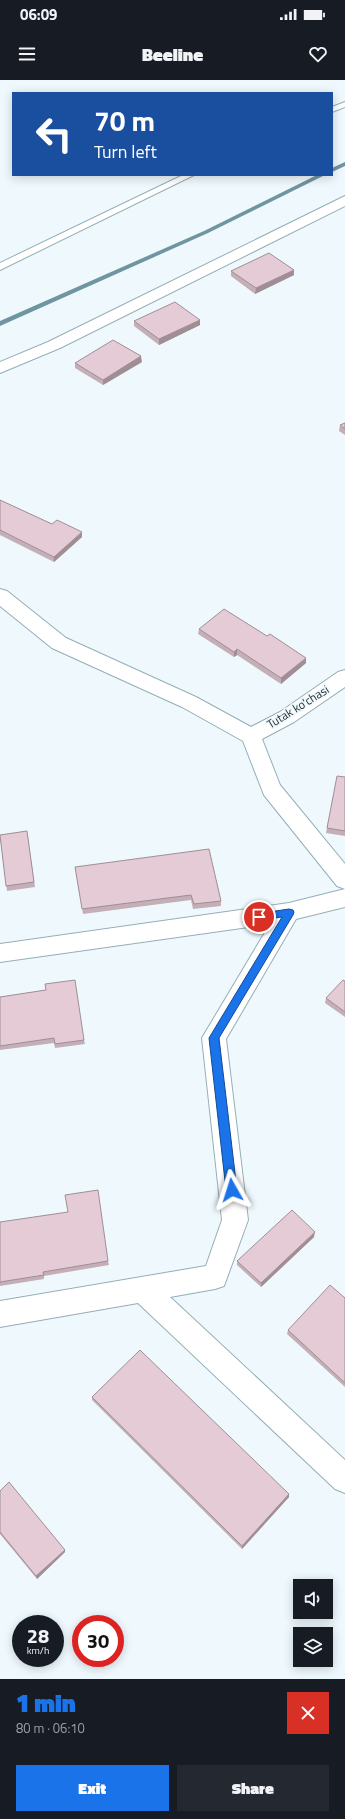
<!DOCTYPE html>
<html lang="en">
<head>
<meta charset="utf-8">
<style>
	:root { --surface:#171b24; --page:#242831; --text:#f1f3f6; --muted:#9ea1a6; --accent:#1a73e8 }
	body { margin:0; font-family:"Titillium Web",sans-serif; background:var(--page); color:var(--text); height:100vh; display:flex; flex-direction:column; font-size:15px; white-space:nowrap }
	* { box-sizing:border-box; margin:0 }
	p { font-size:13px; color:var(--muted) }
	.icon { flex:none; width:22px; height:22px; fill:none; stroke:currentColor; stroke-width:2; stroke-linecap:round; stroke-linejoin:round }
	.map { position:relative; height:1599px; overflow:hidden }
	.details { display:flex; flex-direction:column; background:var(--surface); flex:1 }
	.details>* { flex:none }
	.top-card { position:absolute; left:12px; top:12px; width:321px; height:84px; border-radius:0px; box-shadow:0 2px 10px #0003; background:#1a4fa0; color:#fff; overflow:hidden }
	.tools { position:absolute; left:293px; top:1499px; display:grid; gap:8px }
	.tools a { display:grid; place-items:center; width:40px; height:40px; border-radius:0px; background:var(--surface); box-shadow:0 2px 10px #0003; font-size:20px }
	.speed { position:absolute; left:12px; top:1535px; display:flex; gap:8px; font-size:20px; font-weight:700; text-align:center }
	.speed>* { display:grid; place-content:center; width:52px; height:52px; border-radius:50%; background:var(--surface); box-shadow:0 2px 10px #0003; line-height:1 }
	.speed small { font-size:10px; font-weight:400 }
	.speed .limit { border:6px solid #d22; background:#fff; color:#111 }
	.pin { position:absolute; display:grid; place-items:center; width:34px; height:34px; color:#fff; margin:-17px; border:2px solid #fff; border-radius:50%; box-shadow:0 1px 4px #0007 }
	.me { position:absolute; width:44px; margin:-22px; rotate:354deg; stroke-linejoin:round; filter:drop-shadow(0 0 3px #0008) }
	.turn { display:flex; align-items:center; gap:14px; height:84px; padding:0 16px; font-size:18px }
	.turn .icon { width:52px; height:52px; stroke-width:2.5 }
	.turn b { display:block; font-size:28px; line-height:34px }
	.round { display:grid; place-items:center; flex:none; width:42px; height:42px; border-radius:0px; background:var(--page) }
	.headline { display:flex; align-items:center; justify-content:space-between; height:68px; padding:0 16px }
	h1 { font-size:24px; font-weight:800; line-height:30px; color:var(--accent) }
	.cta { display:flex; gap:8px; margin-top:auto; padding:8px 16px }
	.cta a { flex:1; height:46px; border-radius:0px; background:var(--accent); color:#fff; font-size:16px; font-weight:800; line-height:46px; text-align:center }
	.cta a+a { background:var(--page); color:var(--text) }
	.status { display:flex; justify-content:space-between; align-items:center; height:28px; padding:0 20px; background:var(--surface); direction:ltr }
	.status svg { height:11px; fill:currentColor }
	header { display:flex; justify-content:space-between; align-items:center; height:52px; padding:0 16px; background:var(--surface); font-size:18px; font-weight:800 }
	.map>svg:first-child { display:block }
</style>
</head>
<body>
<div class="status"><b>06:09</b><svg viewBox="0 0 49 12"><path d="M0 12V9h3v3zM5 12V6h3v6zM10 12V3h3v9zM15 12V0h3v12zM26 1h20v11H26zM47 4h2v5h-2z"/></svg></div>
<header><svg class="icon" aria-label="menu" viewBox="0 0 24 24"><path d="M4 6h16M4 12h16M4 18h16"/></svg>Beeline<svg class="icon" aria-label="heart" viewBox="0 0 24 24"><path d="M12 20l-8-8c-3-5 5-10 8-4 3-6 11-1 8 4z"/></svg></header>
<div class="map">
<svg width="345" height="1599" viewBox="0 0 345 1599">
	<rect width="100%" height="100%" fill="#eff9fd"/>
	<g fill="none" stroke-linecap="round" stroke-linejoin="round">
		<g fill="#6f95a1" fill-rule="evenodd">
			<path d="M345 82V86L332 92V88Z"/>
			<path d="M317 95H325L208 153 0 246V241L204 151Z"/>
		</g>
		<g stroke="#94aeb6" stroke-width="2">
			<g id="lane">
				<path d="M345 22V27L332 32V27Z"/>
				<path d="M183 95H194L0 190V183Z"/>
			</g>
		</g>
		<g stroke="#94aeb6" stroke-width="2">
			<g id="street">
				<path d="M345 116V126L60 268 0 293V282L48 262Z"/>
				<path d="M0 509 7 511 66 558 196 617 251 647 280 632 338 592 345 590V607L294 642 262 659 280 705 345 784V809L337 806 264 715 243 661 182 627 52 568 0 526Z"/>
				<path d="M345 809V827L296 839 226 959 248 1140 224 1206 215 1209 170 1217 345 1380V1413L335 1409 138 1223 0 1247V1221L206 1186 222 1140 202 958 270 844 0 882V864L289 823Z"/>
			</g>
		</g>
		<use href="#lane" fill="#fff" fill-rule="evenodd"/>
		<use href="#street" fill="#fff" fill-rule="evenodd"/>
	</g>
	<g fill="#c4afb7">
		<path d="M231 191 294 195 255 214 231 196Z"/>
		<path d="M200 240V245L159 265 134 246V241Z"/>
		<path d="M142 282 103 305 75 288V283Z"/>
		<path d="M345 343V355L339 351 340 345Z"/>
		<path d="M0 420 52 444 82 457 54 482 0 455Z"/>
		<path d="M199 549 306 583 281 604 237 575 234 577 198 554Z"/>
		<path d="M345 697V756L326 753 327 748Z"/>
		<path d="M27 751 35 807 7 811 0 758Z"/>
		<path d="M75 787 221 821V826L193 829 191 820 83 834Z"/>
		<path d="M345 901V937L325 923 326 918Z"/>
		<path d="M46 910 84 960 85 964 55 968 54 963 0 970V917Z"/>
		<path d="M0 1142 108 1181 109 1185 44 1196V1199L0 1206Z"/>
		<path d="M314 1157 261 1207 237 1185V1181Z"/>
		<path d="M345 1218V1307L287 1254 288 1250Z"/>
		<path d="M92 1317 289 1417 242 1469 92 1320Z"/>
		<path d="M0 1411 65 1470V1472L37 1499 0 1454Z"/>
	</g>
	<g fill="#a08e95">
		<path d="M294 190V195L255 214 256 208Z"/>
		<path d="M200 240V245L159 265V259Z"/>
		<path d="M141 276 142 282 103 305V300Z"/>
		<path d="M82 452V457L54 482V477Z"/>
		<path d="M237 569V575L234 577V572Z"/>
		<path d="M306 578V583L281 604V598Z"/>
		<path d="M315 1152 314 1157 261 1207V1203Z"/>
		<path d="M289 1414V1417L242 1469V1466Z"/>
		<path d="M65 1470V1472L37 1499 36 1496Z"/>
	</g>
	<g fill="#e4cbd5" stroke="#a08e95">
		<path d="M269 173 294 190 256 208 231 191Z"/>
		<path d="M175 222 200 240 159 259 134 241Z"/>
		<path d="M113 260 141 276 103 300 75 283Z"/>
		<path d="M345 343V349L340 345Z"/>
		<path d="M0 420 52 444 57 440 82 452 54 477 0 450Z"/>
		<path d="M224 529 267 556 270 554 306 578 281 598 237 569 234 572 199 549Z"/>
		<path d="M337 696 345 697V751L327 748Z"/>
		<path d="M27 751 34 802 6 806 0 755Z"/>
		<path d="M209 769 221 821 194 824 191 815 82 829 75 787Z"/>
		<path d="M75 900 84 960 55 964 54 958 0 966V917L46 910 45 904Z"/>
		<path d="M343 900 345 901V932L326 918Z"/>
		<path d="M98 1110 108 1181 43 1192 44 1195 0 1202V1142L68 1132 65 1115Z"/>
		<path d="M292 1130 315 1152 261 1203 237 1181Z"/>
		<path d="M330 1205 345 1218V1303L288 1250Z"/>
		<path d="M140 1270 289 1414 242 1466 92 1317Z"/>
		<path d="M9 1402 65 1470 36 1496 0 1452V1411Z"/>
	</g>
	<path fill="#1a73e8" stroke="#114b97" d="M289 829 293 830 294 832 293 835 219 958 237 1110 235 1113 232 1115 228 1113 226 1110 209 958 282 837 259 840 254 837 256 834Z"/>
	<g text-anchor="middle" stroke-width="3.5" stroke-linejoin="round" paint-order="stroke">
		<g font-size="12" fill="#2a3438" stroke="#eff9fd">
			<text transform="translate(298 627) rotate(-32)" y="4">Tutak ko'chasi</text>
		</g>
	</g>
</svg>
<div class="tools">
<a><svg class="icon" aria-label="sound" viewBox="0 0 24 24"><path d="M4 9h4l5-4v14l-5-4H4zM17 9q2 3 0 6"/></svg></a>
<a><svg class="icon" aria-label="layers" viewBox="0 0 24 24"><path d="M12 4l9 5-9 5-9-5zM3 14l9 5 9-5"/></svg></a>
</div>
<div class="speed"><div>28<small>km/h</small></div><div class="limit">30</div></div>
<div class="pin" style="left:259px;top:837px;background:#d93025"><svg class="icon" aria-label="arrive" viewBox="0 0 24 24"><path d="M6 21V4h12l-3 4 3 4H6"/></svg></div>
<svg class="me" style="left:232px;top:1110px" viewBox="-20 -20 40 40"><path d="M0-17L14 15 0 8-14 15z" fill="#1a73e8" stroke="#fff" stroke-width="4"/></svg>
<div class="top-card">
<div class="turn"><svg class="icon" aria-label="left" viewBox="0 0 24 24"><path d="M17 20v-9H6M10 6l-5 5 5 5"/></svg><div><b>70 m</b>Turn left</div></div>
</div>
</div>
<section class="details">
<div class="headline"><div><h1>1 min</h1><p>80 m · 06:10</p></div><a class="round" style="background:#d93025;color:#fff"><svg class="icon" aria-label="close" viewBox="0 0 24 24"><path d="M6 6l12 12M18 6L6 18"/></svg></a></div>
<div class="cta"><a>Exit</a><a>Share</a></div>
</section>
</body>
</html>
